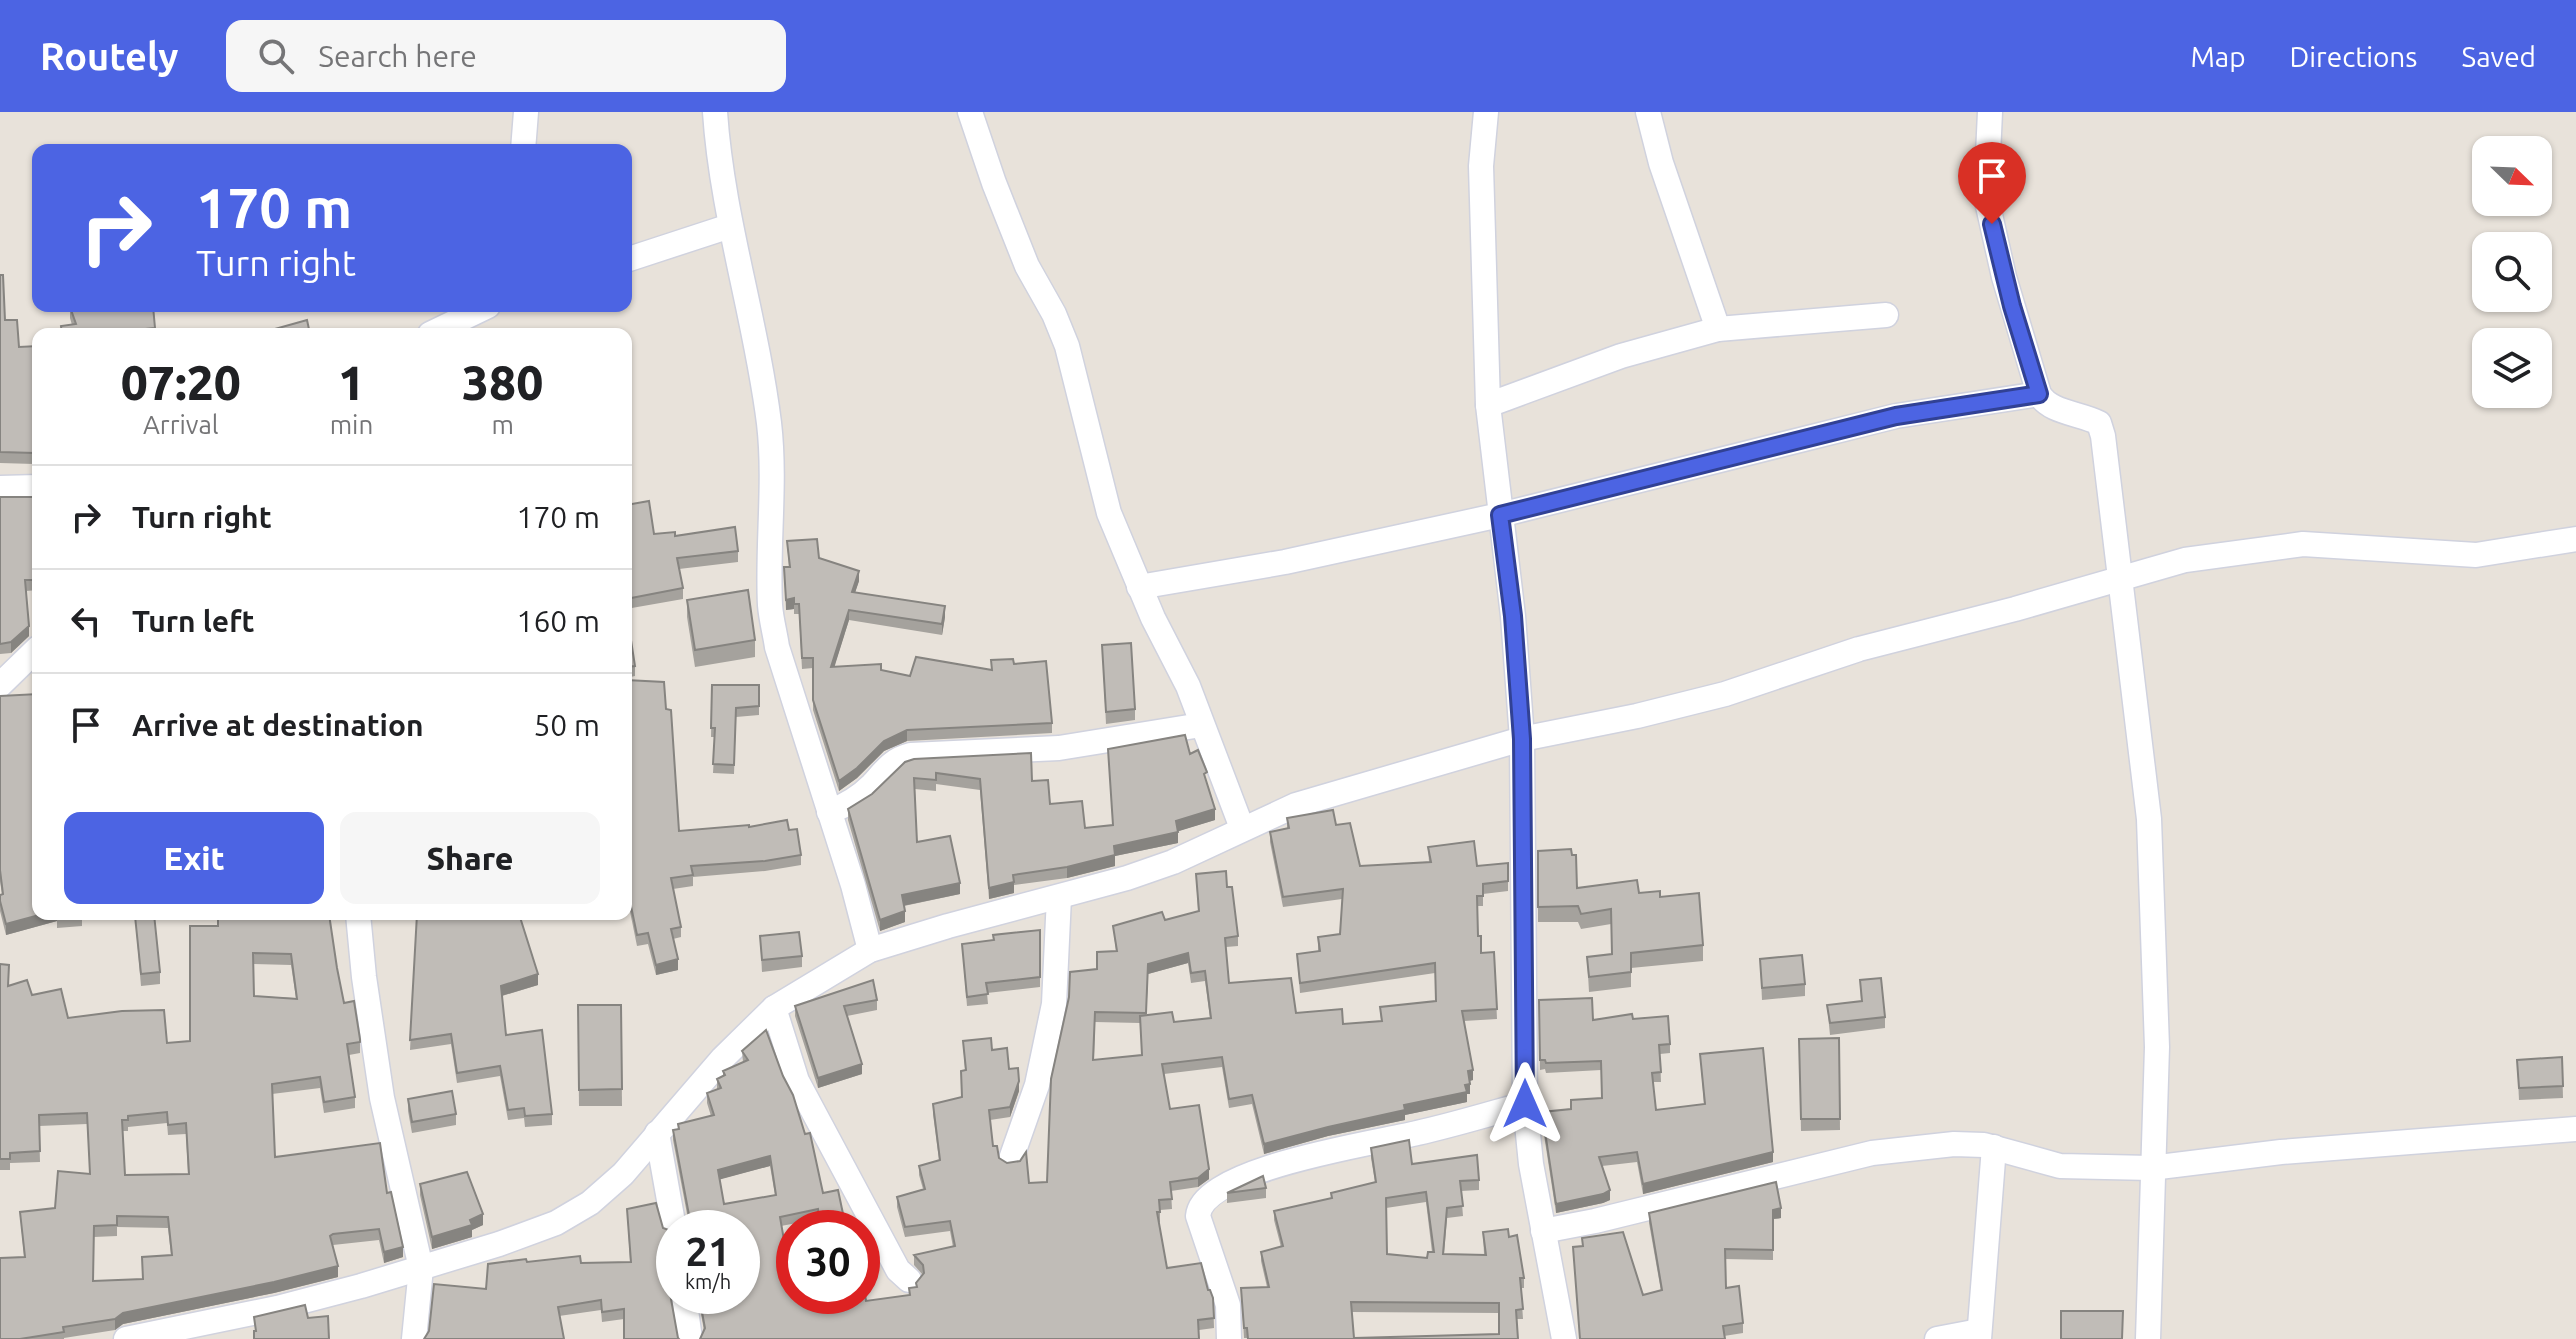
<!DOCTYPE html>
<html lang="en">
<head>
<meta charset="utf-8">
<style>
	:root { --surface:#fff; --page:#f6f6f6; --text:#202124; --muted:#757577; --line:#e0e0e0; --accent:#4c64e3 }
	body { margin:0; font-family:Ubuntu,sans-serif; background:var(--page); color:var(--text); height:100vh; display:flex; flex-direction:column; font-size:30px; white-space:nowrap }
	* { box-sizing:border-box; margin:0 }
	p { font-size:26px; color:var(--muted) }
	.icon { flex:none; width:44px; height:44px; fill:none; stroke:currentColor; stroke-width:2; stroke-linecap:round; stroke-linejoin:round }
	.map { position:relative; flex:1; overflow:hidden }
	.sheet { position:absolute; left:32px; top:216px; width:600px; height:592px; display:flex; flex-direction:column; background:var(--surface); border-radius:16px; box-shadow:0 2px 6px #0004 }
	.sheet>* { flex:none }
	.banner { position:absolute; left:32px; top:32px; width:600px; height:168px; border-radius:16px; box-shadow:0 2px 6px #0004; background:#4c64e3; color:#fff; overflow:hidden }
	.needle { width:52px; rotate:113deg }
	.controls { position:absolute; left:2472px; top:24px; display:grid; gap:16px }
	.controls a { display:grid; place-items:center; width:80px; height:80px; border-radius:16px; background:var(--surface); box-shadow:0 2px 6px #0004; font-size:40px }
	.speed { position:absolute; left:656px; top:1098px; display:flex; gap:16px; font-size:40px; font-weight:700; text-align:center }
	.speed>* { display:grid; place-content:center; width:104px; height:104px; border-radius:50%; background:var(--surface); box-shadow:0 2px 6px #0004; line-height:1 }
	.speed small { font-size:20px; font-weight:400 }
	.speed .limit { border:12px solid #d22; background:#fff; color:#111 }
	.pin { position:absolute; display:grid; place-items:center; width:68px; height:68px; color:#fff; margin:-82px -34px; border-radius:50% 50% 50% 0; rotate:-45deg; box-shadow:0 0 8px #0007 }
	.pin .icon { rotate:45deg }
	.me { position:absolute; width:88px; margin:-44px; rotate:0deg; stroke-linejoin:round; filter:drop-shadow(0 0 6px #0008) }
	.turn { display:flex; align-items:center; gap:28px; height:168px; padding:0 32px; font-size:36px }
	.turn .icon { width:104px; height:104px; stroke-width:2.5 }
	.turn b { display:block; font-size:56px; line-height:68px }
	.eta { display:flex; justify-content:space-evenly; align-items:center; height:136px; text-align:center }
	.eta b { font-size:48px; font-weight:800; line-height:56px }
	.button { display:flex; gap:16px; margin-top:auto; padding:16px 32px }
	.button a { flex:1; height:92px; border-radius:16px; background:var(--accent); color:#fff; font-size:32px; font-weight:800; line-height:92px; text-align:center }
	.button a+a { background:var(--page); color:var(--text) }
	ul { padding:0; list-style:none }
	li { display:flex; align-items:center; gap:24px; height:104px; padding:0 32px; border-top:2px solid var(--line) }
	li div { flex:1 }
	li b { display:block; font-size:30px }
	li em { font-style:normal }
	header { display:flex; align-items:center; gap:48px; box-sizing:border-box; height:112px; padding:0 40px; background:var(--accent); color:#fff }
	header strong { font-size:38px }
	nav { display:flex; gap:44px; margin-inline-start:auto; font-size:28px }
	.search { width:560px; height:72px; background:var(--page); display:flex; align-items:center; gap:20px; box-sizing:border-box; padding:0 28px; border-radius:16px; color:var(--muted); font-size:30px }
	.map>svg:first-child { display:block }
</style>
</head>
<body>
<header>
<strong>Routely</strong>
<div class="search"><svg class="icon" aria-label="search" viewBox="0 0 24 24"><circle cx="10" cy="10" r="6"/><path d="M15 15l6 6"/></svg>Search here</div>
<nav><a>Map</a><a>Directions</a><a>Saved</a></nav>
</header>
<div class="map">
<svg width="2576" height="1227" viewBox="0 0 2576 1227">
	<rect width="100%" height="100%" fill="#e8e2da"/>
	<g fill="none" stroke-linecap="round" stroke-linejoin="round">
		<g stroke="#d0d2de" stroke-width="27">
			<g id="street">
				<path d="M715 0C722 105 756 206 769 311 776 371 767 432 770 493 771 507 775 521 777 535L853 773 870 838"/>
				<path d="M970 0 994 71 1027 154 1054 202 1067 234 1109 401 1153 506 1188 574 1242 716"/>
				<path d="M1486 0 1481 54 1488 293 1513 504 1522 627 1525 992 1531 1052 1564 1227"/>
				<path d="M1648 0 1661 51 1718 217"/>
				<path d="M1990 0 1986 85 2004 165 2039 282C2050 301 2080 301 2099 311L2103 324 2149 707 2157 935 2148 1227"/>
				<path d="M523 38 526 0"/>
				<path d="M626 148 730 114"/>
				<path d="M430 222 488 194"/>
				<path d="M1488 293 1621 244 1718 217 1886 203"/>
				<path d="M0 376 38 375"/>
				<path d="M1139 475 1285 450 1500 403 1896 304 2039 282"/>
				<path d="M0 573 38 536"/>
				<path d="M829 700C845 694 859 686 872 673 885 659 891 648 911 643L1059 636 1201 613"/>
				<path d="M358 802 364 865 382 986 421 1156 414 1227"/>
				<path d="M774 896 797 969 898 1158 909 1168"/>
				<path d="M657 1021 674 1116"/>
				<path d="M1011 1047 1037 973 1054 892 1059 785"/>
				<path d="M1543 1119 1595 1109 1872 1041 1954 1032 1984 1033 2060 1054 2151 1056 2281 1040 2576 1017"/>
				<path d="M684 1184 690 1227"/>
				<path d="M126 1227 277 1196 361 1174 499 1132 556 1111 590 1091 623 1062 722 947 774 896 870 838 948 814 1127 766 1173 750 1296 693 1522 627 1637 604 1725 582 1859 537 2015 497 2185 448 2303 432 2476 443 2576 427"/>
				<path d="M1229 1227 1228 1193 1198 1104C1202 1056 1377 1031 1417 1021 1453 1013 1489 1002 1525 992"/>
				<path d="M1937 1227 1979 1219"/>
				<path d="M1979 1227 1994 1035"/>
			</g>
		</g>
		<use href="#street" stroke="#fff" stroke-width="24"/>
	</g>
	<g fill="#a5a29d" fill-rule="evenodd">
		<path d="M0 163 5 208 19 235 38 234V360V356H34V352L0 351Z"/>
		<path d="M153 194 155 222H61V214L72 213 70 206V195Z"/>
		<path d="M0 385H38V478L26 479 29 524 11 541 0 542Z"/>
		<path d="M626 393 654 422 675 424 738 439V450L679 457 683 476V487L626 497 635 554V564L626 566Z"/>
		<path d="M787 429 859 469 855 480 945 505 942 523 849 508 834 555 881 558 910 564 991 557 1014 552 1052 611V621L907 629 884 639 857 666 839 679 813 598V556L802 557 799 502H794V497L786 498 784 455H789Z"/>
		<path d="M687 488 755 528V545L695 555 687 505Z"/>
		<path d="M1102 533 1135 597V608L1106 612Z"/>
		<path d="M626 568 666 597 679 719 749 715 789 718 801 743V753L765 759 693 765V774L673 777 681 815V825L673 827 678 858 656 863 648 832 637 834 626 780Z"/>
		<path d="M712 573H759V603L736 605 734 662 713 661 715 625H711Z"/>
		<path d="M0 584 82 802V814L57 816V809L6 823 0 799V783H2L0 769Z"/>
		<path d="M1108 637 1190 642 1207 671 1215 708 1178 719V731L1115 744V754L1067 766 1014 773V781L989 787 980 678 936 672V679L915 677 917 730 960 782 904 794 905 810 880 819 848 708V697L872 682 905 650 1032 669 1050 692 1085 716 1113 713Z"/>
		<path d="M1287 706 1336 713 1360 754 1429 750 1428 735 1477 754 1508 751V779L1483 782V794H1477L1478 824 1481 841 1494 840 1497 907 1464 909 1473 968 1470 969V982H1467V990L1405 1003V1008L1328 1024 1264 1042 1252 992 1229 996 1222 955 1164 962 1170 997 1209 1067 1198 1075 1171 1079 1172 1097 1160 1098V1110H1159L1167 1156 1208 1178 1213 1186 1214 1216 1199 1218 704 1219 698 1184H742L688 1107 673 1028V1018L678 1017V1012L711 1004 707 991V981L717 978V967L723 964V959L743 950 742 939 823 1081 846 1116H819L818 1107 781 1114 794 1184 866 1189 909 1183V1176L916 1175V1171L922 1162 914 1153V1143L953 1135 950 1119 905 1125 897 1095V1085L923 1077 919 1063V1054L939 1048 933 1002V992L962 985 961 959 965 958 963 929 992 938 1009 957 1019 979 1010 1005 990 1008 993 1034 999 1046 1029 1071 1047 1070 1097 857 1116 839 1113 814 1165 808 1198 799 1196 762 1227 775 1238 824V834L1226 835 1229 871 1296 901 1343 912 1381 909 1380 895 1436 889 1435 861 1300 881 1297 842 1318 839V825L1340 822 1342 787 1283 795 1270 730V720L1287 716ZM1188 851 1191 871 1205 869 1210 906 1174 910 1146 903 1148 862ZM1095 910 1140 911 1142 943 1094 948ZM770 1054 775 1083 724 1092 720 1067Z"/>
		<path d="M1538 739 1577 776 1639 781 1660 785 1703 833V849L1631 856V875L1589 880 1587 845 1612 842 1611 812 1581 817 1578 810H1538Z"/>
		<path d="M217 802H329L337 856 344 891 360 930V941L349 943 355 985V996L324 1001 320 976 272 982 275 1045 387 1081 403 1145 384 1151 379 1128 333 1133 338 1165 274 1181 123 1212 115 1218 64 1226V1227H0L24 1145 20 1100 55 1096 90 1062 87 1012 39 1014 40 1050 10 1051V1058H0V852L9 874 32 883 68 906 167 931 190 929 218 814ZM254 852 291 853 296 886 254 884ZM167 1011 168 1023 186 1022 188 1062 125 1063 122 1019H128V1015ZM117 1115 168 1116 171 1143 142 1167 93 1169 94 1125 117 1124Z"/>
		<path d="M417 802H543V805L520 807 538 873 502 884 506 923 552 1002V1013L525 1015 524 1006 508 1008 500 964 457 971 451 932 410 938Z"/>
		<path d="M135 804 160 860V872L141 874Z"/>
		<path d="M1040 818V875L987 881 988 892 967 894 962 832 994 828Z"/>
		<path d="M760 824 802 844V855L762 860Z"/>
		<path d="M1760 847 1805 872V884L1762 888Z"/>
		<path d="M1860 868 1885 905V916L1830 923 1827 893 1861 889Z"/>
		<path d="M877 888V898L847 904 862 962 818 976 795 904V894Z"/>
		<path d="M1539 888 1593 908 1633 907 1670 932V941L1660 942 1661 970H1653L1656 998 1704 992 1700 942 1773 1050 1643 1082 1637 1050 1602 1054 1610 1088 1603 1091 1556 1101 1542 1010V1000L1571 997 1601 986V958L1546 961 1545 957 1540 958Z"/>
		<path d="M578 893H621L622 994H579Z"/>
		<path d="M1839 926 1840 1018 1801 1019 1799 927Z"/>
		<path d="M2562 945 2563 986 2519 988 2517 948Z"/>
		<path d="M408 987 456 1002V1013L412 1021 408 999Z"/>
		<path d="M1371 1036 1412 1052 1479 1068V1078L1461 1079 1463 1104 1447 1106 1444 1142H1484L1483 1120 1509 1125 1524 1166V1176H1521L1523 1207H1517L1518 1227 1244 1226 1241 1176 1267 1175 1261 1149V1140L1281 1135 1274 1108V1099L1331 1086V1081L1375 1070 1371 1046ZM1426 1090 1432 1140 1427 1146 1387 1142 1386 1096ZM1352 1200 1499 1201V1222L1354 1226Z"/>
		<path d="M420 1072 483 1113 472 1118V1125L432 1137 420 1083Z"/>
		<path d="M1266 1076V1086L1227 1091V1081Z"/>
		<path d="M627 1097 670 1178 624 1207 602 1210 601 1198 559 1204 486 1177 527 1150 581 1151 630 1150Z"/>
		<path d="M1649 1101 1781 1106 1773 1107V1148L1725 1147 1726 1176 1743 1211V1221L1724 1224 1725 1227H1580L1573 1135 1643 1183 1661 1179 1649 1111Z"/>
	</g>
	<g fill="#868480">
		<path d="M859 459V469L852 490V480Z"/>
		<path d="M794 486V497L786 498V488Z"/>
		<path d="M945 494V505L942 523V512Z"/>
		<path d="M849 498V508L831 566V555Z"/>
		<path d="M29 514V524L11 541V530Z"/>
		<path d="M907 618V629L884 639 857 666 839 679V669L884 629Z"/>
		<path d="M1215 697V708L1176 720V709Z"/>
		<path d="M1178 720V731L1115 744V754L1067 766V755L1114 734Z"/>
		<path d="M1014 770V781L989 787V776Z"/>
		<path d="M960 771V782L902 794V783Z"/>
		<path d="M905 799V810L880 819V808Z"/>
		<path d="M43 802H57V809L6 823V812Z"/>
		<path d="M1188 841V851L1148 862 1146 911 1148 852Z"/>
		<path d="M678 847V858L656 863V853Z"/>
		<path d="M538 862V873L501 884V874Z"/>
		<path d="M862 952V962L818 976V966Z"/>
		<path d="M1473 958V968L1468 969V959Z"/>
		<path d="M1019 969V979L1010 1005V995Z"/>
		<path d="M1470 972V982H1467V990L1405 1003V1008L1328 1024 1264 1042V1032L1404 993Z"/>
		<path d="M1773 1040V1050L1643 1082V1072Z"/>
		<path d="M770 1044V1054L718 1068V1058Z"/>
		<path d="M1209 1057V1067L1198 1075V1066Z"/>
		<path d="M1610 1078V1088L1603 1091 1556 1101V1092Z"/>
		<path d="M1781 1096V1106L1773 1107V1098Z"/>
		<path d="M483 1102V1113L472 1118V1125L432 1137V1125Z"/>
		<path d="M403 1135V1145L384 1151V1140Z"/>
		<path d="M338 1154V1165L274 1181 123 1212 115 1218V1207L123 1201Z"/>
		<path d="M674 1164V1174L670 1178 669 1186 670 1168Z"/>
	</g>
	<g fill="#c0bcb7" stroke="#868480" stroke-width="2" fill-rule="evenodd">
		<path d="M0 163H3L5 208H17L19 235 38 234V344L34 345V341L0 340V341Z"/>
		<path d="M73 194H153L155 216 115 220 116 222H62L61 214 76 212 70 195Z"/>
		<path d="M307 208 310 222H257Z"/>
		<path d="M0 385H38V468H25L29 514 11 530 0 532Z"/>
		<path d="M649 389 654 422 675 420V424L735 415 738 439 677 446 683 476 626 487V393Z"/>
		<path d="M817 427 819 446 859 459 852 480 945 494 942 512 849 498 831 555 881 552V558L910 564 916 545 992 558 991 548 1013 547 1014 552 1046 549 1052 611 907 618 884 629 857 656 839 669 813 588V546H802L799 492H794V486L786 488 784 455H790L787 429Z"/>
		<path d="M748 478 755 528 695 538 687 488Z"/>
		<path d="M626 496 635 554 626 555Z"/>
		<path d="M1131 531 1135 597 1106 600 1102 533Z"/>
		<path d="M626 568 664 570 666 597 671 598 679 719 749 713V715L787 708 789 718 797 717 801 743 765 749 691 754 693 763 671 766 681 815 671 817 678 847 656 853 648 821 637 823 626 770Z"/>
		<path d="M712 573H759V594L736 596 734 653 713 652 715 616H711Z"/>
		<path d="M38 582V802H43L6 812 0 789V783L3 782 0 758V584Z"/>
		<path d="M1185 623 1190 642 1198 638 1207 660 1204 662 1215 697 1176 709 1178 720 1114 734 1115 743 1067 755 1013 763 1014 770 989 776 980 667 936 661V668L914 666 917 730 950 724 960 771 902 783 905 799 880 808 848 697 872 682 905 650 914 647 1031 641 1032 669 1048 668 1050 692 1082 689 1085 716 1113 713 1108 637Z"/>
		<path d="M1333 698 1336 713 1350 711 1360 754 1431 750 1428 735 1474 729 1477 754 1508 751V769L1483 772V784H1477L1478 824H1481V841L1494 840 1497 897 1462 899 1473 958 1468 959 1470 972 1465 973 1467 980 1404 993 1405 998 1328 1015 1264 1032 1252 983 1229 987 1222 945 1162 952 1170 997 1199 993 1209 1057 1198 1066 1170 1070 1172 1087 1159 1088 1160 1100H1157L1167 1156 1201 1151 1208 1178H1210L1213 1186 1214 1206 1198 1208 1199 1227H700L705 1216 699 1184H742V1116H685L689 1103 673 1018 679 1017 678 1012 714 1003 707 981 721 976 717 967 725 963 723 959 748 948 742 939 766 918 783 964 793 983 805 1022 810 1021 823 1081 838 1078 846 1116H820L818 1097 780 1105 786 1140 794 1139V1184H862V1162L866 1189 910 1183 909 1176 917 1175 916 1171 924 1161 923 1153 914 1143 955 1134 950 1109 905 1115 897 1085 925 1077 919 1054 940 1048 933 992 962 985 961 959 966 958 963 929 991 926 992 938 1007 936 1009 957 1018 956 1019 969 1010 995 989 998 993 1034H997L999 1046 1007 1051 1020 1049 1026 1040 1029 1071 1047 1070 1051 967 1069 885 1070 860 1097 857V840L1117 839 1113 814 1162 800 1165 808 1199 799 1196 762 1226 759 1227 775H1232L1238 824 1225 826 1229 871 1291 866 1296 901 1342 897 1343 912 1382 909 1380 895 1436 889 1435 851 1300 871 1297 842 1320 839 1318 825 1340 822 1343 777 1283 785 1270 720 1289 716 1287 706ZM1188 841 1191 861 1205 859 1211 906 1174 910 1172 900 1140 904 1142 943 1093 948 1095 900 1146 901 1148 852ZM770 1044 776 1083 724 1092 718 1058Z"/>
		<path d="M1571 737 1572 743H1576L1577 776 1637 768 1639 781 1660 779V785L1699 781 1703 833 1631 841V860L1589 865 1587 845 1612 842 1611 797 1581 802 1578 794 1538 795V739Z"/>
		<path d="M57 802H82V803L57 806Z"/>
		<path d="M154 802 160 860 141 862 135 804Z"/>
		<path d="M218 802H329L337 856 344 891 354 889 360 927V930L347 932 355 985 324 990 320 965 272 972 275 1045 380 1031 387 1081 391 1080 403 1135 384 1140 379 1117 333 1122 330 1124 338 1154 274 1170 123 1201 115 1207 63 1215 64 1220 20 1227H0V1146L25 1145 20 1100 55 1096 58 1059 90 1062 87 1001 39 1003 40 1039 10 1041V1047H0V852L9 853 8 874 27 868 32 883 61 877 68 906 122 899 164 898 167 931 190 929V814H218ZM253 841 291 842 297 887 254 884ZM167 1000 168 1013 186 1011 189 1062 125 1063 122 1008H128V1004ZM117 1104 168 1105 172 1143 142 1145 143 1167 93 1169 94 1114 117 1113Z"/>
		<path d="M417 802H519L538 862 501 874 506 923 542 918 552 1002 525 1004 524 996 508 998 500 954 457 961 451 922 410 928Z"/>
		<path d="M1040 818V865L986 871 988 882 967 885 962 832 994 828 993 823Z"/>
		<path d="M799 820 802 844 762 848 760 824Z"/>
		<path d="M1802 843 1805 872 1762 876 1760 847Z"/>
		<path d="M1881 866 1885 905 1830 911 1827 893 1862 889 1860 868Z"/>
		<path d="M873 868 877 888 844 894 862 952 818 966 795 894Z"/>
		<path d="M1592 886 1593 908 1632 902 1633 907 1668 904 1670 932 1659 933 1661 960 1652 961 1656 998 1705 992 1700 942 1763 936 1773 1040 1643 1072 1637 1040 1599 1045 1610 1078 1603 1082 1556 1092 1542 1000 1571 997V988L1602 986 1601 949 1546 951 1545 948H1540L1539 888Z"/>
		<path d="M578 893H621L622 977 579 978Z"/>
		<path d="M1839 926 1840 1007H1801L1799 927Z"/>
		<path d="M2562 945 2563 974 2519 976 2517 948Z"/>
		<path d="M452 979 456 1002 412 1010 408 987Z"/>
		<path d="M1409 1028 1412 1052 1477 1043 1479 1068 1460 1069 1463 1094 1447 1096 1443 1142 1486 1143 1483 1120 1508 1117 1509 1125 1517 1123 1524 1166H1520L1523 1197 1516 1198 1518 1227H1248L1247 1216H1244L1241 1176 1269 1175 1261 1140 1283 1134 1274 1099 1332 1086 1331 1081 1376 1070 1371 1036ZM1426 1080 1434 1140H1428L1427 1146 1387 1142 1386 1086ZM1351 1190 1499 1191V1222L1354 1226Z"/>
		<path d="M467 1060 483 1102 470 1108 472 1113 432 1125 420 1072Z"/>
		<path d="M1263 1064 1266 1076 1227 1081Z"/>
		<path d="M1776 1070 1781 1096 1773 1098V1138L1725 1137 1726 1176 1739 1174 1743 1211 1723 1214 1725 1227H1580L1573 1135 1583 1134 1582 1126 1623 1120 1643 1183 1662 1178 1649 1101Z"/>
		<path d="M656 1091 663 1116 674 1120V1164L670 1168 669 1176 678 1226 679 1227H624V1197L602 1200 601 1188 558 1195 564 1227H424L429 1219 434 1172 486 1177 488 1152 526 1147 527 1150 580 1144 581 1151 631 1150 627 1097Z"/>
		<path d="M305 1193 308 1206 328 1204 329 1227H254V1219H256L254 1205Z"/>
		<path d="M2061 1199H2123L2122 1227H2061Z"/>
	</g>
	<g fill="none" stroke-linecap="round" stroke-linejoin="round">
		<g stroke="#314194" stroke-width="20">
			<path id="route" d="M1525 992 1522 627 1513 504 1500 403 1896 304 2039 282 2012 194 1992 112"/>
		</g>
		<use href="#route" stroke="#4c64e3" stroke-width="14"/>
	</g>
</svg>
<div class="controls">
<a><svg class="needle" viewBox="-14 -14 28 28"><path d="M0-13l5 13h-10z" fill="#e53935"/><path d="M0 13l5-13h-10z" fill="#757577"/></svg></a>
<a><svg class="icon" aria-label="search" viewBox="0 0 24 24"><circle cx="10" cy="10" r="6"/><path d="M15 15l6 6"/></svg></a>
<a><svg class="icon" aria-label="layers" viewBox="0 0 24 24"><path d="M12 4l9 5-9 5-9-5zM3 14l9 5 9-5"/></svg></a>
</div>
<div class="speed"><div>21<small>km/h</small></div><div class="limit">30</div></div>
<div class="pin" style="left:1992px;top:112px;background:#d93025"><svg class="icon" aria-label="arrive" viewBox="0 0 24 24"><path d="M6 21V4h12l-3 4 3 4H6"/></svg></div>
<svg class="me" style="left:1525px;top:992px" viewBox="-20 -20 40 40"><path d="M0-17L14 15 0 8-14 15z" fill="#4c64e3" stroke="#fff" stroke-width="4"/></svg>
<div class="banner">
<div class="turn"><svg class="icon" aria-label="right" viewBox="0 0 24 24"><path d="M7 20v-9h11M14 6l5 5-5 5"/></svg><div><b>170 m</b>Turn right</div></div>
</div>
<section class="sheet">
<div class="eta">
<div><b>07:20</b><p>Arrival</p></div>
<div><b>1</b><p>min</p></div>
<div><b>380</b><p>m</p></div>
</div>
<ul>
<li><svg class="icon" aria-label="right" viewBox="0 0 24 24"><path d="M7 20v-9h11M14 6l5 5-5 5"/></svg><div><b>Turn right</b></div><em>170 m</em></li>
<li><svg class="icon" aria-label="left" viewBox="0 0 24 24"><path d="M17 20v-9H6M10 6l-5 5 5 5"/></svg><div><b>Turn left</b></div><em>160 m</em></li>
<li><svg class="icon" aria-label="arrive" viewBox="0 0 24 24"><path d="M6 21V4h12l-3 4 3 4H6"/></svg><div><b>Arrive at destination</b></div><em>50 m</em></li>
</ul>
<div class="button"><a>Exit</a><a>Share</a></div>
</section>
</div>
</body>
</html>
